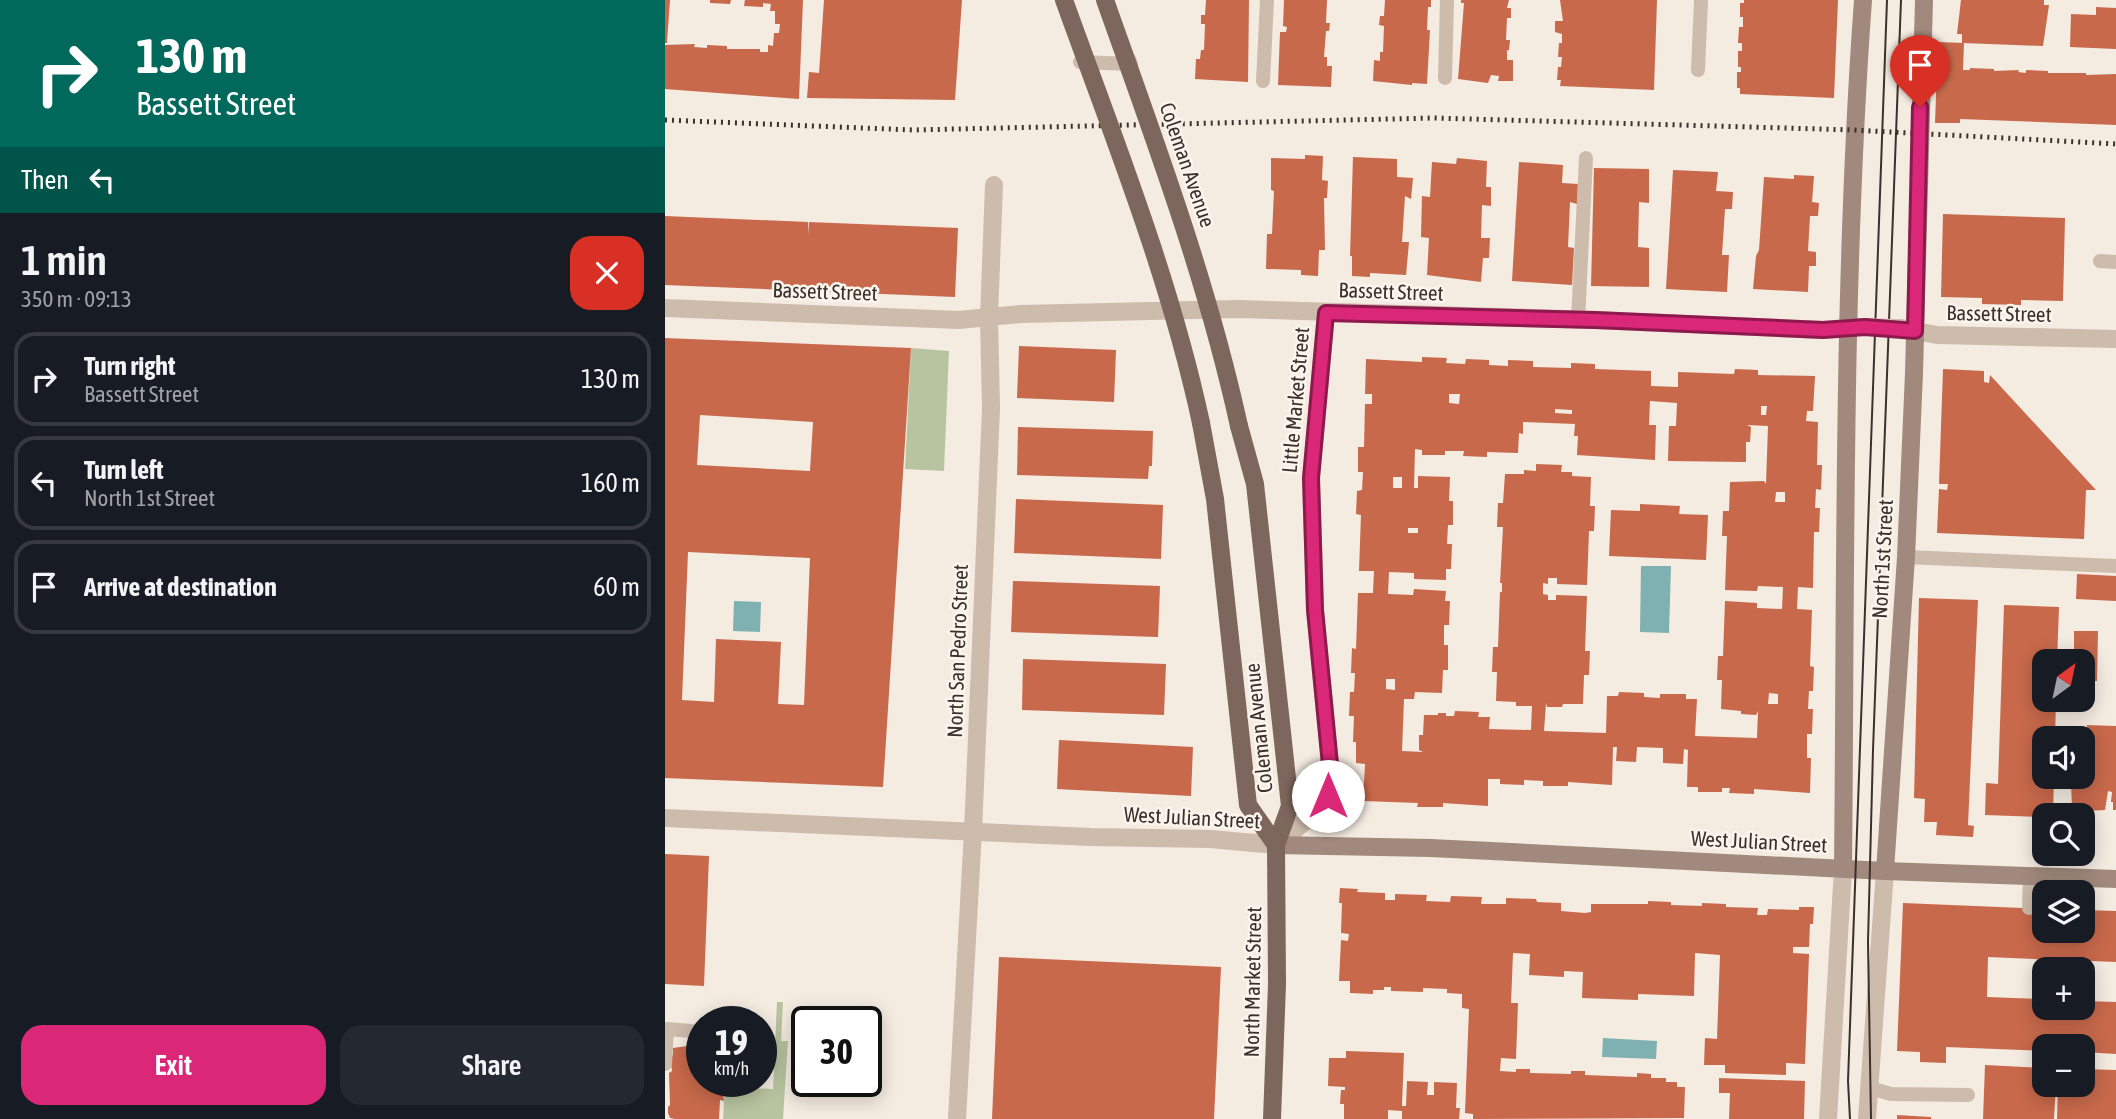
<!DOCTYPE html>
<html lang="en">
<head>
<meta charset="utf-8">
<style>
	:root { --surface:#171b24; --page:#242831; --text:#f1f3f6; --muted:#9ea1a6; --line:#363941; --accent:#db2777 }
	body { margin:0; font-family:"Asap Condensed",sans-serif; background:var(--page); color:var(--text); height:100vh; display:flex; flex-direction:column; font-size:26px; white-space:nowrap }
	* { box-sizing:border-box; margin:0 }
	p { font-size:23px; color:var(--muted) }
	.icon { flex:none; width:38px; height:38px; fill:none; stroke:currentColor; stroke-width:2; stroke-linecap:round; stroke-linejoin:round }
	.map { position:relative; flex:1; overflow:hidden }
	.sheet { display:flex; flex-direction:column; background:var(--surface); width:665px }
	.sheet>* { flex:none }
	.banner { background:#00695c; color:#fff; overflow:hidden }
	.needle { width:46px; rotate:33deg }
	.fabs { position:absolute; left:1367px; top:649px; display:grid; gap:14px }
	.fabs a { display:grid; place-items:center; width:63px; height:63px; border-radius:14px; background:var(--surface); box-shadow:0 4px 18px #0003; font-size:35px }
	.speed { position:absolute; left:21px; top:1006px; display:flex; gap:14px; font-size:35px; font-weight:700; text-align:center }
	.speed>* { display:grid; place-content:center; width:91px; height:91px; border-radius:50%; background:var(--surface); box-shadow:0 4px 18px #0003; line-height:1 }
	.speed small { font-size:18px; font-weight:400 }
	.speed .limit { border:4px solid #111; border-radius:10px; background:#fff; color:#111 }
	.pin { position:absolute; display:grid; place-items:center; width:60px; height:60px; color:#fff; margin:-72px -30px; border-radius:50% 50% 50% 0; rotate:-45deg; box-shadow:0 0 7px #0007 }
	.pin .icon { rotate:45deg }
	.me { position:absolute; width:77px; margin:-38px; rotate:0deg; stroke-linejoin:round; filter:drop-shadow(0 0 5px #0008) }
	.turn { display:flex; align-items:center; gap:24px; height:147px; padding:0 21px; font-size:32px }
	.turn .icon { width:91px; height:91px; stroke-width:2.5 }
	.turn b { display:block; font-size:49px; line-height:60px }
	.then { display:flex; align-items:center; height:66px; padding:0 21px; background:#0003; gap:14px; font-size:26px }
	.round { display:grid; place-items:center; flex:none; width:74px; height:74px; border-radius:21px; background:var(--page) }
	.overview { display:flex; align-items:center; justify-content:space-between; height:119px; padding:0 21px }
	h1 { font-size:42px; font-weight:600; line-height:52px }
	.cta { display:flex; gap:14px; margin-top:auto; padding:14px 21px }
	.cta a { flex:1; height:80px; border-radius:21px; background:var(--accent); color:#fff; font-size:28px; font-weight:600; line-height:80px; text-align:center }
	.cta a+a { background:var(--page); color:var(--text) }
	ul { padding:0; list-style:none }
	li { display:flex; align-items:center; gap:21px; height:94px; margin:0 14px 10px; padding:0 7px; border:4px solid var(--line); border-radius:21px }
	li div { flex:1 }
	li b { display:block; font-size:26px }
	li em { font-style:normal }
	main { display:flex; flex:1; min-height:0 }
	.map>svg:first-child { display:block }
</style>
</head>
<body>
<main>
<section class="sheet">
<div class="banner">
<div class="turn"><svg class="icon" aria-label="right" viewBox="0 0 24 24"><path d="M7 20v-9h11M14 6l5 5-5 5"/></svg><div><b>130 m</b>Bassett Street</div></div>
<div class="then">Then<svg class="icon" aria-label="left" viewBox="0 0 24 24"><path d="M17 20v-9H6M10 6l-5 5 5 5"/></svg></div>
</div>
<div class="overview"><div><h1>1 min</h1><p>350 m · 09:13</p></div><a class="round" style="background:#d93025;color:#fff"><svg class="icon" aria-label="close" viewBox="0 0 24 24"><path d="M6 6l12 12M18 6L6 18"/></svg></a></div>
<ul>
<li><svg class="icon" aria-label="right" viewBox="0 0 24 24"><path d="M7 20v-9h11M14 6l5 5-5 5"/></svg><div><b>Turn right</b><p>Bassett Street</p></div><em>130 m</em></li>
<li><svg class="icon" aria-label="left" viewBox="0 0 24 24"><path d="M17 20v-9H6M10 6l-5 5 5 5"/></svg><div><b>Turn left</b><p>North 1st Street</p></div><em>160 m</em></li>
<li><svg class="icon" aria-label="arrive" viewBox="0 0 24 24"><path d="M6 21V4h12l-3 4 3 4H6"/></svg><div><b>Arrive at destination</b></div><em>60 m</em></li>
</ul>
<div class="cta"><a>Exit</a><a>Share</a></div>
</section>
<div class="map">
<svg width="1451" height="1119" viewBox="0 0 1451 1119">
	<rect width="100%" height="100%" fill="#f4ebe1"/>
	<g fill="#b8c4a0">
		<path d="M246 348 284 351 279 471 240 469Z"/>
		<path d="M112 1002H118L116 1041H123L118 1119H58L60 1087 108 1089Z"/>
	</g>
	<g fill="#7fb0b2">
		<path d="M976 566H1006L1004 633 975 632Z"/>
		<path d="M69 601 96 602 95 632 68 631Z"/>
		<path d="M938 1038 992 1041 991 1059 937 1057Z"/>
	</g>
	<g fill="#c8694b" fill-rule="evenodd">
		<path d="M0 0H5L2 43H0Z"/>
		<path d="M45 0H66L65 4 45 3Z"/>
		<path d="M80 0H138L134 99 0 89V45L30 44 29 47 42 48V45L62 46V49H95V52H103V45L108 46 109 33H114L115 24H110V11H105L106 4 98 3V7L79 6Z"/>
		<path d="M159 0H297L290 100 142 98 144 72 154 73Z"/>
		<path d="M541 0H584L583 82 530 79 531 59H535L536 50H539L540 24H536V15H540Z"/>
		<path d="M619 0H662L661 23H665L664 31H661L659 57H662V66H667L666 87 613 85 615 32H621L622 27 618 26Z"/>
		<path d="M720 0H766V7H763L762 30H765L762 84 747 83V85L708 81 709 60 715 61V52H718L719 26 714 25 715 16H719Z"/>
		<path d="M796 0H844L842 8H846V18H842L841 40H845L844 50 841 51H842V60H848V81H833L834 76 826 75 823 83 793 79 799 3H796Z"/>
		<path d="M895 0H992L989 90 895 86 896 80H892L893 67H896L897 57H893L894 43H897V34L890 32V21H898Z"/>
		<path d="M1079 0H1173L1169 98 1075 94V88H1072V72H1076V67H1073V51H1077V43H1073L1074 27H1078V17H1075V3H1079Z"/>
		<path d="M1296 0H1379V5H1384L1378 46 1297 43V34H1292Z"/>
		<path d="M1431 7 1451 8V49L1405 47 1406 14 1431 15Z"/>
		<path d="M1273 42 1299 43 1298 70H1305V68L1329 69V71L1354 70 1353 72 1361 73V70L1383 71V73H1421V75L1451 74V125L1295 119V123H1270Z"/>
		<path d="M640 155 658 156 657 180 663 181 662 198H659L660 250H654L653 276 636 275V270L601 269 602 234H607L609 191 606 190V158L640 159Z"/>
		<path d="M688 157 732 159V177L748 178 746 199 740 196 737 242H744L741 275 705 273V277L687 276V256H685Z"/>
		<path d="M792 158 822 161 821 187H826V206L817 205 816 238H825L824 258H818L816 282 762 275 764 238 756 237 757 196 765 197 767 162 791 164Z"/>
		<path d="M854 162 898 165 897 183 913 184 912 204 905 202 903 247 909 248 907 285 847 281Z"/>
		<path d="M929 168 984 169V203L974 202 973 247 984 248V287L926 286Z"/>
		<path d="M1008 170 1053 172 1051 191 1068 192 1067 209H1060L1057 255H1064L1062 292 1001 289Z"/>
		<path d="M1129 175 1149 176 1147 202 1154 203 1153 216H1145L1143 251 1151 252V266H1144L1143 292 1088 289 1091 256 1094 250 1099 177 1129 179Z"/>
		<path d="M1278 214 1400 218 1398 301 1356 300V305L1317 304V298L1276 297Z"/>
		<path d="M0 216 143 222V235L144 222 293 228 290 297 0 285Z"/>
		<path d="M0 338 246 348 218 787 0 778ZM35 415 148 422 145 471 32 465ZM23 552 145 558 139 705 113 704 116 642 51 639 49 702 17 700Z"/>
		<path d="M354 346 451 350 449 402 352 398Z"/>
		<path d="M757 357 782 358 781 363 800 364 801 359 824 360V365L843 366V360L868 361V367L906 368V363L930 364V369L986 371V386L1013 387V372L1069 374 1070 369 1093 370V375L1150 376 1148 411H1142L1141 421 1153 422 1152 465H1157L1156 490 1151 489 1150 508H1155L1154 532H1149L1148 588 1133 587 1132 609 1147 610 1145 666 1149 667 1148 691H1144L1143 709H1148L1147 734H1142V758H1146L1145 793 1089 789V794L1064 793 1065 788H1057V792H1033V787H1022L1023 750 1019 749 1018 764 998 763V748L972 747 971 762 951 761 952 747H948L947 785 903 782V786H878V781L859 780V785L835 784V779H823V806L778 803V807H752L753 803 698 801 700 764 691 763V742H688L689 716H684L685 692H689L690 673H686L687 648 691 649 693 593H708L709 571H694L696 515 691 514 692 491 697 490 698 472H693V447H699L700 404H707V394H700L701 359 757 362ZM784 394H795L794 404 784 403ZM985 401 1012 403 1011 426H1004L1003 461 1081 462V442H1085L1086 427 1082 425 1103 426 1101 484 1099 481 1065 482 1064 511H1058L1057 536H1062L1060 590 1092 591 1093 586 1118 587 1117 609 1092 608V603L1060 601 1058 656H1053L1052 680H1057L1056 709 1076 711V714L1091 715 1093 711 1092 738 1030 736 1032 699H1021V694H995V698L979 697V693L954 692 953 696H942L941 733 879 731 881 703 882 707H897L898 704H918L919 675H924L925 651H920L922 596 891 595V600H883V595L878 594V583L883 584V578H892V584L922 585 924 531H929L930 506H925L926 477 907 476V472H896L897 465 871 464V471L859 470V474H840L838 503H833L832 527H838L835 583H837V592H835L833 647H828L827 672H832L831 701 851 702V706H867L866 730 824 729 825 717H813L814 712 790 711 789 716H781V713H773V715H759L758 735H754V750L758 752 737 751 739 699H749L750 692 777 693 778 670H783V645H779V625H784L785 601H780L781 591 749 589 748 595 723 594 724 572 749 573V579L781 580V569H786L787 544H782L783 525H788V501H784L785 477 753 476V488H749L750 449 757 450V455H780V451H799L798 456 822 457V452L853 453 854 433 858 434V422L910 424 909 436H913L912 455 990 460 991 425H984ZM1096 406H1102L1101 415H1096ZM890 409 907 410V414L890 413ZM728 477H737V488H728ZM1111 492H1120V502H1110ZM743 528H753V533H743ZM721 679H730V690L721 689ZM1104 693 1113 694V704H1103Z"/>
		<path d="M1278 369 1319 371V382L1324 383 1325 375 1431 490H1421L1419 539 1272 533 1274 489 1282 490 1283 484H1274Z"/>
		<path d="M353 427 488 431 487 466H484L483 479 352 475Z"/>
		<path d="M351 499 498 505 496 559 349 553Z"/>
		<path d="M975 504 1015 506 1014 514 1043 515 1041 560 944 556 946 510 975 511Z"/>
		<path d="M1412 574 1451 576V601L1411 599Z"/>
		<path d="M348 581 495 586 493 637 346 632Z"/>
		<path d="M1254 598 1313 600 1303 825 1309 826 1308 837 1271 835 1272 822H1259L1260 799 1249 798Z"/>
		<path d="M1339 605 1394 607 1392 662H1379V700H1391L1390 738H1379V777H1389L1388 816H1379V817L1320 815 1321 783 1333 784Z"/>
		<path d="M1409 631H1433L1432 681H1418V662H1409Z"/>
		<path d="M358 659 501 664 499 715 357 710Z"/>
		<path d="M1422 725 1451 726V810H1448V802H1446L1447 792 1443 791 1440 810 1422 811 1407 808 1406 783 1403 777H1418V738H1408V730L1422 731Z"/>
		<path d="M394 740 528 747 526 796 392 789Z"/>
		<path d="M0 854 44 856 39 986 0 984Z"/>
		<path d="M675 888 693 889 692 892 720 893V900H730V894L762 895 761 901 785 902 786 896 817 897 816 904H841V898L871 899 872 902 896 903V911L920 913 926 912V904H983V901L1006 902V905L1037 906V903L1061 904V907L1093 908 1092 915H1102L1103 909 1134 910V907H1149L1148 924H1145L1144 947H1128V953L1144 954 1140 1064 1121 1063V1075L1060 1073V1065H1039L1040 1038 1052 1039 1055 955 1030 953 1029 996 973 994V1000L917 998 918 972 899 971V977L864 975 865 954 848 953 846 1003H853L851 1059 836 1058 835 1071 851 1072V1069H865V1073L906 1074V1071H920V1075L972 1077V1073L986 1074V1078H1001V1082H1012V1087H1020L1019 1118 808 1119V1114L800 1113 804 1009 797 1008V994L782 993V989L758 988V992L726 991V987H719V990H708V994L685 993V981H674L676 940 683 941 684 934 676 933 677 903H674Z"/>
		<path d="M1238 903 1379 909V931H1418V910L1451 911V962L1401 960 1400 970H1391V960L1323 957 1322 997 1379 999V1008H1418V1001L1451 1002V1054L1418 1052V1046H1379V1051L1281 1047V1063L1255 1062V1052L1232 1051Z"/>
		<path d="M334 957 556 967 549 1119H327Z"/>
		<path d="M22 1046 24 1049 37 1050V1082H60L57 1084 59 1101 55 1100 54 1119H10L5 1118 3 1113V1107L5 1105 4 1073 7 1071 5 1057 8 1055V1048Z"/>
		<path d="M681 1051 739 1053 737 1106H741L742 1081 763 1082 762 1095H769V1082L792 1083 791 1108H795L794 1119H737V1111L723 1110V1119H679V1104H675L676 1090H680V1087L663 1086 664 1058H681Z"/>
		<path d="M1320 1065 1379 1068V1085H1391L1389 1119H1318Z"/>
		<path d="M1418 1069 1451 1070V1119H1392L1393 1085H1418Z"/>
		<path d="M1054 1078 1140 1081 1139 1119H1064L1065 1093H1054Z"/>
		<path d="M1232 1115 1266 1117V1119H1232Z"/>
	</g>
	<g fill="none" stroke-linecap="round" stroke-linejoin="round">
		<g stroke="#cdbbac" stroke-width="14">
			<path d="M415 62 466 64 464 59"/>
			<path d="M1033 70 1036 0"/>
			<path d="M780 78 782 0"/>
			<path d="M598 81 602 0"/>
			<path d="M1435 261 1451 262"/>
			<path d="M913 320 921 158"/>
			<path d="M1241 557 1451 566"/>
			<path d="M1364 908 1365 875"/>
			<path d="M0 1064 2 1029 37 1032"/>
			<path d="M1205 1088 1226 1094 1303 1095"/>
		</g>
		<path stroke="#cdbbac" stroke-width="18" d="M308 831 326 408 324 317"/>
		<g stroke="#cdbbac" stroke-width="18">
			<path d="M0 308 294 320 356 314 573 309 930 320 1158 330 1195 327"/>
			<path d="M324 317 329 185"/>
			<path d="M1236 328 1272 335 1451 339"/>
			<path d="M0 818 426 837 545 839 611 845C631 828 658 811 667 785L650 610 646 478 661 313"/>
			<path d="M292 1119 308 831"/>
		</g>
		<g stroke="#cdbbac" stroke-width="18">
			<path d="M1163 1119 1178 869"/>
			<path d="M1202 1119 1220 871"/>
		</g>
		<g stroke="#a18a7d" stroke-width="18">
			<path d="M611 845 766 848 1220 871 1451 879"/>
			<path d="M1178 869C1181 579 1177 289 1198 0"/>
			<path d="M1220 871 1241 557 1249 373 1259 0"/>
		</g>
		<g stroke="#7d675c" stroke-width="18">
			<path d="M536 423 550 499 583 805 611 845"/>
			<path d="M574 426 590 484 625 806 611 845 612 984 607 1119"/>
		</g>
		<g stroke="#3b302b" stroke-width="2">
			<path d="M1185 1119 1183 1081 1222 0"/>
			<path d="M1206 1119 1203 942 1208 750 1236 0"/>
		</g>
		<path stroke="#3b302b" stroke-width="5" stroke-dasharray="2 5" stroke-linecap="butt" d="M0 120 248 130 769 118 1189 130 1451 144"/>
		<path stroke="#cdbbac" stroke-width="18" d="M1199 327 1232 328"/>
		<g stroke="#7d675c" stroke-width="18">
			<path d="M399 0C449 139 505 278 536 423"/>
			<path d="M440 0C490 141 542 280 574 426"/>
		</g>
	</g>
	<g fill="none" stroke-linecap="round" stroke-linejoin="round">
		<g stroke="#8e194d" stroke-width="18">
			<path id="route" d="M663 796 667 785 650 610 646 478 661 313 930 320 1158 330 1200 327 1250 331 1255 107"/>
		</g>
		<use href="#route" stroke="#db2777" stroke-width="12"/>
	</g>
	<g text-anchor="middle" stroke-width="5" stroke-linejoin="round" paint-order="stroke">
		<g font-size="21" fill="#3b302b" stroke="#fbf5ee">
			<text transform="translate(522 165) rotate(71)" y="7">Coleman Avenue</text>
			<text transform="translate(160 292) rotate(2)" y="7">Bassett Street</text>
			<text transform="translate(726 292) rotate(2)" y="7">Bassett Street</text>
			<text transform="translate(1334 314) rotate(1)" y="7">Bassett Street</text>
			<text transform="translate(631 400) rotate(-85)" y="7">Little Market Street</text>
			<text transform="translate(1218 559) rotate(-87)" y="7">North 1st Street</text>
			<text transform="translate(293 651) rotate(-88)" y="7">North San Pedro Street</text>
			<text transform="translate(594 728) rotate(-96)" y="7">Coleman Avenue</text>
			<text transform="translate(527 818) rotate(3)" y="7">West Julian Street</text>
			<text transform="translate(1094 842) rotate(3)" y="7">West Julian Street</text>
			<text transform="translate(588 982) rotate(-89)" y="7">North Market Street</text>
		</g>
	</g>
</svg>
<div class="fabs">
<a><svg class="needle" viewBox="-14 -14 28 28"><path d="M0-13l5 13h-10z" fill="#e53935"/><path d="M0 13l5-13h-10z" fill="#9ea1a6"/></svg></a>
<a><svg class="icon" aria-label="sound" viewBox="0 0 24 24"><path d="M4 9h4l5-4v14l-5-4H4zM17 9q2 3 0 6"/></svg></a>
<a><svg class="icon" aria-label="search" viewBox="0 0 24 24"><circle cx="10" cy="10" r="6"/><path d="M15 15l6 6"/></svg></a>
<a><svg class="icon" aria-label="layers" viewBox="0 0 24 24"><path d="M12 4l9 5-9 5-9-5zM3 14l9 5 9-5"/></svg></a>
<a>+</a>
<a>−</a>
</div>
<div class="speed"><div>19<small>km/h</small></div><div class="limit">30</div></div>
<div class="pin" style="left:1255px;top:107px;background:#d93025"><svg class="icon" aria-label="arrive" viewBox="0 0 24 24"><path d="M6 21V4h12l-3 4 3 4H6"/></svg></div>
<svg class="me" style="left:663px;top:796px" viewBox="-20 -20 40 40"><circle r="19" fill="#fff"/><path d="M0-13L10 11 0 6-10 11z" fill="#db2777"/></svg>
</div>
</main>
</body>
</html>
